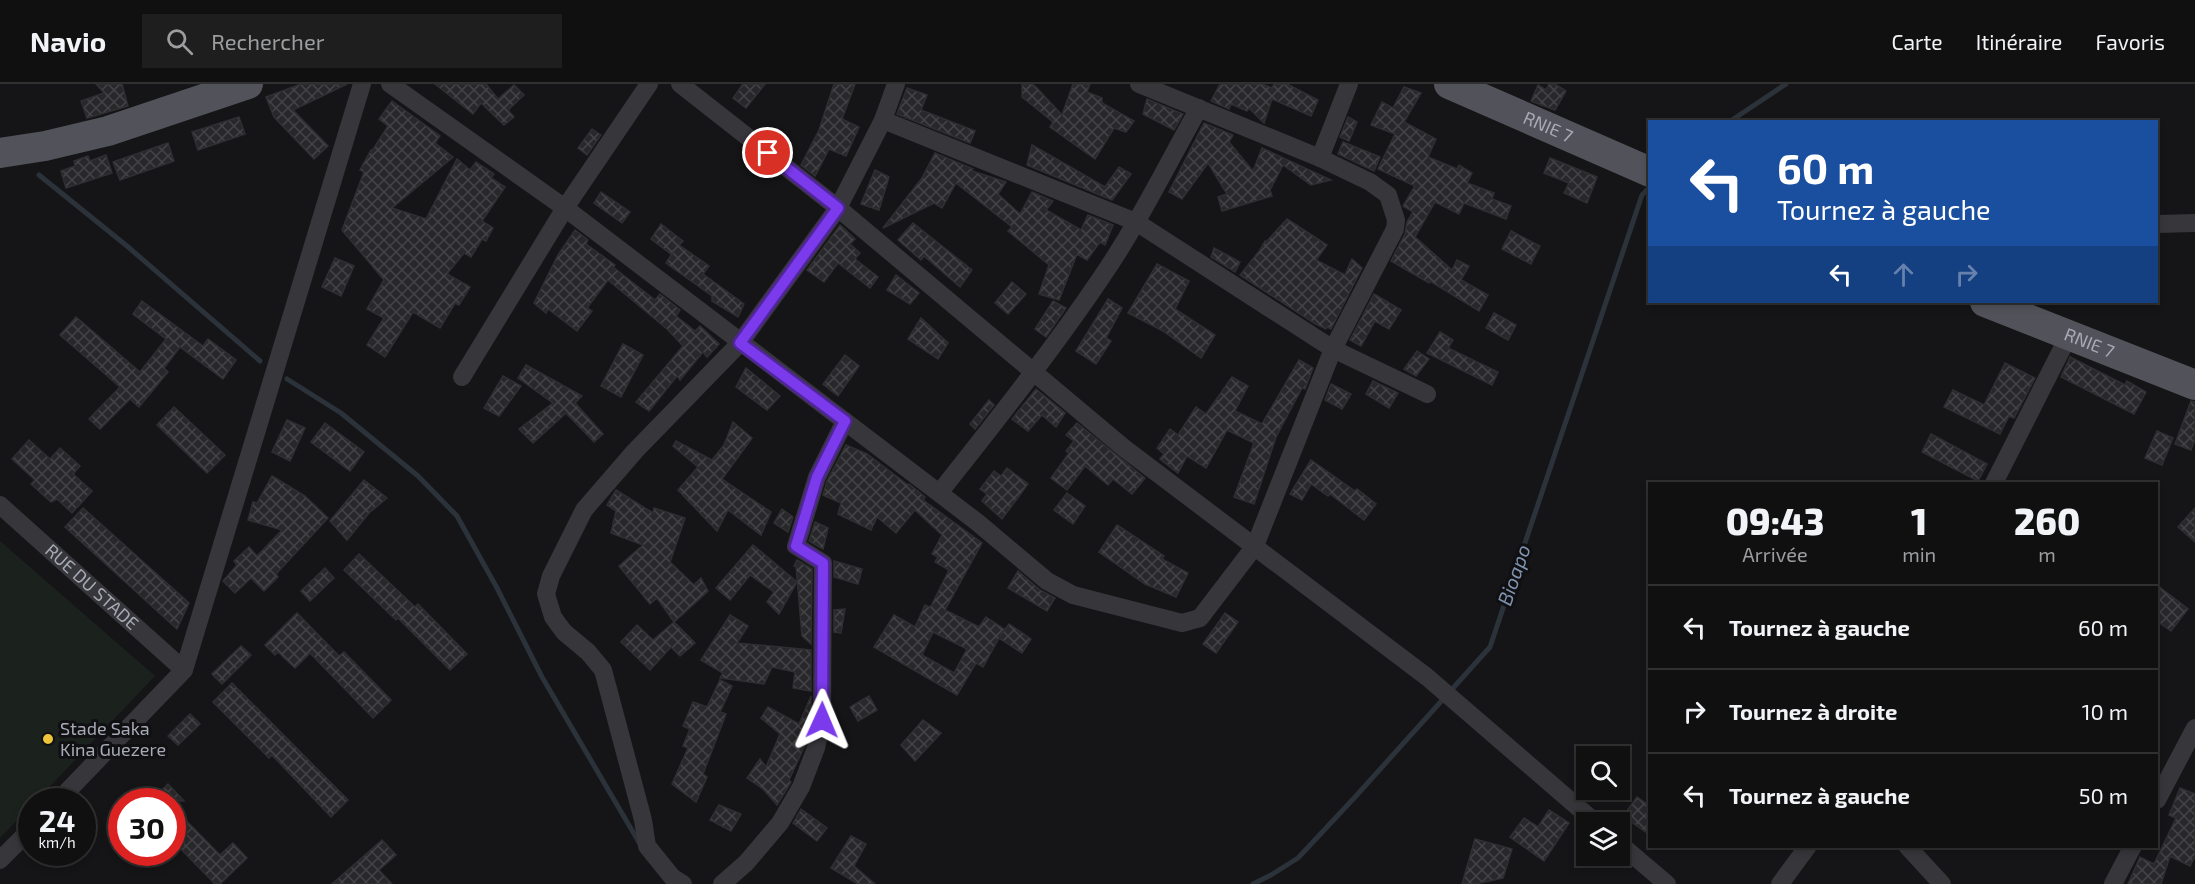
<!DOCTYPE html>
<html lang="fr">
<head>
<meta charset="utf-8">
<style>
	:root { --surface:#101011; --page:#1e1e1f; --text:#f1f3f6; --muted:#9c9d9f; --line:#303031 }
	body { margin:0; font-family:"Exo 2",sans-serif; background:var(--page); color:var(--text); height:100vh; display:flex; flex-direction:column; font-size:22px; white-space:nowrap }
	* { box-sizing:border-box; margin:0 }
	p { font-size:20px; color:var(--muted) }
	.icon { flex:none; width:33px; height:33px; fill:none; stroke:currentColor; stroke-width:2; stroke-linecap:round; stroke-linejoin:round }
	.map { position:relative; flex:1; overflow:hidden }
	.side { position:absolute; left:1648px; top:398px; width:510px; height:366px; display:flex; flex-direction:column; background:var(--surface); border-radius:0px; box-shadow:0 3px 9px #0003,0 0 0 2px var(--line) }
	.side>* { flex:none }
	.banner { position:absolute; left:1648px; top:36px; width:510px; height:183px; border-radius:0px; box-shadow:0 3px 9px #0003,0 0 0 2px var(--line); background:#1a4fa0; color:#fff; overflow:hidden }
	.fabs { position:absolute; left:1576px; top:662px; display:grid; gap:12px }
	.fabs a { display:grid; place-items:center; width:54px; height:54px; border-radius:0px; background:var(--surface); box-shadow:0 3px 9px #0003,0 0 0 2px var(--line); font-size:30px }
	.speed { position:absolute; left:18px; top:704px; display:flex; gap:12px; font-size:30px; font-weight:700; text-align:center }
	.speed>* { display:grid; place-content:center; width:78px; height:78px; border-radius:50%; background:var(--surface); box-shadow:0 3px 9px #0003,0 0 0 2px var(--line); line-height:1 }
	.speed small { font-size:15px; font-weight:400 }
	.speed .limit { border:9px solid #d22; background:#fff; color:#111 }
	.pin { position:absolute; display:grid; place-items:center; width:51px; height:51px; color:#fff; margin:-26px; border:3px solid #fff; border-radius:50%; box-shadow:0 2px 6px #0007 }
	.me { position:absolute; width:66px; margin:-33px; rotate:1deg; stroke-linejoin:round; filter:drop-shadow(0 0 4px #0008) }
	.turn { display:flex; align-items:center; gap:21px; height:126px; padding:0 30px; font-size:27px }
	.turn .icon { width:78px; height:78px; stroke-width:2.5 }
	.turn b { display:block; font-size:42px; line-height:51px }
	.lanes { display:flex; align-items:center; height:57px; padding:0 30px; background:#0003; justify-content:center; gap:30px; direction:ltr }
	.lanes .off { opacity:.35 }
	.eta { display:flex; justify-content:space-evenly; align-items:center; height:102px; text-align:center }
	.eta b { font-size:36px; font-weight:800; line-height:42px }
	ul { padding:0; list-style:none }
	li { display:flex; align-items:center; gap:18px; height:84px; padding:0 30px; border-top:2px solid var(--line) }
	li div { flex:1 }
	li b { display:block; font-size:22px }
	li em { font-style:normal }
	header { display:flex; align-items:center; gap:36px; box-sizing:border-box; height:84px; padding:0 30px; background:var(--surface); border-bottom:2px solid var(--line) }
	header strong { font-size:28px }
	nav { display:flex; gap:33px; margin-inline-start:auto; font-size:21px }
	.search { width:420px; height:54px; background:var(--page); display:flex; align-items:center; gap:15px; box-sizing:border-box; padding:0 21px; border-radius:0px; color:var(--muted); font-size:22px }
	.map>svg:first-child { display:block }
</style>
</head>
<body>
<header>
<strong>Navio</strong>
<div class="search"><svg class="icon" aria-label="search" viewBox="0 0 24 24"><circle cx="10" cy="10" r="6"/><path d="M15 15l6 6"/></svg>Rechercher</div>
<nav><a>Carte</a><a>Itinéraire</a><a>Favoris</a></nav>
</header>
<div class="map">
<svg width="2195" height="800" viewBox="0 0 2195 800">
	<defs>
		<pattern id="building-cross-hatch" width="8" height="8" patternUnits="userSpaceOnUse" patternTransform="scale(1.5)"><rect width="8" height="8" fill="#28282b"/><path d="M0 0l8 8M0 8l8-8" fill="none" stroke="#444448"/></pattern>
	</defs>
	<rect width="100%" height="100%" fill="#151517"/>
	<path fill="#1b211d" d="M0 457 155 592 36 717H32L31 722 0 754Z"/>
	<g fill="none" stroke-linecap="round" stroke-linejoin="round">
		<g stroke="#2b323a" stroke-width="5">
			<path d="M1729 38 1786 0"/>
			<path d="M39 91 127 162 260 277"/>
			<path d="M287 295 341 329 418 392 457 432 497 504 542 593 640 760"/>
			<path d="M1253 800 1271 791 1298 774 1356 712 1490 563 1642 111 1650 103"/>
		</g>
	</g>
	<g fill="url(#building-cross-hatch)" stroke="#2f2f33" stroke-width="1.5" fill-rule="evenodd">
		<path d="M96 0H122L128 22 87 34 81 17 104 9Z"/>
		<path d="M301 0H347L293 26 328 62 314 75 274 33 266 13Z"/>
		<path d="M435 0H486L498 15 514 1 524 11 508 26 514 33 504 41 481 19 473 30Z"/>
		<path d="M743 0H765L746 24 733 14Z"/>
		<path d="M834 0H855L842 35 859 43 846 72 829 65 815 92 801 81 819 46Z"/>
		<path d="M1022 0H1032L1037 4 1062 31 1073 0H1090L1087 8 1102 14V19L1134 37 1126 48 1114 44 1095 75 1050 43 1053 38 1022 13Z"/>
		<path d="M1220 0H1262L1272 4 1274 0H1287L1318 16 1311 32 1272 15 1264 39 1249 24 1247 27 1231 20 1229 25 1211 17Z"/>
		<path d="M1549 0H1555L1566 7 1555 26 1531 17 1538 1 1546 6Z"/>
		<path d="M1404 3 1421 9 1404 38 1436 55 1428 73 1457 85 1459 81 1472 89 1467 99 1494 109 1492 115 1511 122 1506 135 1464 119 1459 130 1435 118 1415 153 1452 186 1457 176 1469 182 1461 196 1488 211 1479 227 1430 197 1429 199 1391 177 1405 150 1407 138 1413 128 1403 122 1415 102 1378 85 1395 50 1371 41 1382 18 1393 24Z"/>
		<path d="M907 4 927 11 921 26 975 47 970 59 897 30Z"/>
		<path d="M1147 15 1183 30 1174 46 1143 30Z"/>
		<path d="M392 17 440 52 435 59 453 73 392 124 426 135 457 75 470 86 476 78 494 90 491 94 505 103 482 137 493 144 486 157 482 155 471 173 464 169 447 190 470 203 459 221 455 219 440 244 413 228 385 273 367 261 384 234 367 225 384 196 342 146 364 88 360 86 371 66 372 67 388 42 379 35Z"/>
		<path d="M239 33 245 50 198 66 192 48Z"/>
		<path d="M1348 33 1357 38 1349 57 1340 53Z"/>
		<path d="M1204 39 1233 51 1229 58 1253 87 1262 64 1331 96 1311 101 1283 81 1270 106 1272 112 1222 127 1218 113 1227 110 1208 79 1182 115 1169 108Z"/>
		<path d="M592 45 601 51 587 71 578 64Z"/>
		<path d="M1343 58 1380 73 1374 87 1338 70Z"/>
		<path d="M168 59 174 77 120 96 113 78Z"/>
		<path d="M1032 61 1105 103 1119 83 1131 90 1112 116 1027 81Z"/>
		<path d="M935 69 973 85 972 87 1006 98 998 110 1020 130 1032 108 1053 117 1046 126 1081 146 1088 131 1113 141 1105 161 1100 158 1087 176 1077 170 1059 216 1039 210 1049 181 1008 147 1012 143 956 99 942 124 934 119 883 144 922 94Z"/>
		<path d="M106 71 112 89 66 104 61 87 75 82 74 77 88 72 90 77Z"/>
		<path d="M1550 74 1597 93 1587 119 1564 109 1569 99 1544 89Z"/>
		<path d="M875 86 889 93 879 126 861 120Z"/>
		<path d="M601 108 630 128 622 139 594 119Z"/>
		<path d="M1287 135 1327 161 1316 176 1345 191 1352 175 1362 184 1331 245 1327 243 1326 245 1314 239 1240 191 1260 166 1265 157 1266 158Z"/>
		<path d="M913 139 972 186 960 203 924 172 921 176 898 156Z"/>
		<path d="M661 140 683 157 679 161 709 182 703 190 744 220 738 233 712 217V212L666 179 673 168 671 170 651 155Z"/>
		<path d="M840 141 855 155 850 160 860 169 855 175 878 193 870 204 838 179 824 198 807 186Z"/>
		<path d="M575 146 588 156 586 160 615 181 613 183 655 216 660 210 680 226 676 232 695 247 700 242 719 260 707 273 703 268 680 296 677 292 649 327 636 318 683 262 667 245 608 196 587 224 592 227 577 247 548 225 546 229 534 219 558 171Z"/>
		<path d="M1511 147 1540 162 1531 180 1502 165Z"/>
		<path d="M1214 164 1240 178 1235 188 1211 173Z"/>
		<path d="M335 174 354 182 341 212 322 203Z"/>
		<path d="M1157 180 1189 197 1175 225 1215 251 1201 274 1163 247 1128 229Z"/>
		<path d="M896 191 919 209 910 220 887 206Z"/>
		<path d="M1012 198 1026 210 1008 230 995 219Z"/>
		<path d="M1374 210 1401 226 1389 245 1375 237 1361 262 1350 256Z"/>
		<path d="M1108 215 1122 224 1106 254 1111 257 1096 280 1076 267Z"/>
		<path d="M142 217 203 262 208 255 236 276 223 295 180 263 164 284 168 288 139 323 130 315 100 345 89 335 120 303 60 251 76 233 140 288 166 255 133 230Z"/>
		<path d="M1053 217 1066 224 1046 253 1035 245Z"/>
		<path d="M1494 229 1516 241 1508 256 1486 244Z"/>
		<path d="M921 234 948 259 938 275 908 255Z"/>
		<path d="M1440 248 1453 256 1448 264 1498 288 1492 301 1427 269Z"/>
		<path d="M623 260 643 271 621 313 601 302Z"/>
		<path d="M1417 267 1429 275 1416 292 1404 285Z"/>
		<path d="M845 271 859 282 838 312 823 300Z"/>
		<path d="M2070 273 2125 301 2127 297 2146 308 2134 330 2061 293Z"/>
		<path d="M1299 276 1313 284 1305 305 1302 304 1276 353 1254 420 1234 413 1254 359 1227 346 1206 384 1187 372 1178 389 1160 375 1164 370 1157 364 1170 345 1178 351 1196 323 1206 330 1232 293 1248 302 1235 327 1262 340Z"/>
		<path d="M2005 279 2035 294 2014 334 2009 332 2000 350 1944 323 1953 306 1984 321Z"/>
		<path d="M526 281 582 312 575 319 603 350 594 358 566 329 533 359 519 345 553 319 518 294Z"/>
		<path d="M746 284 780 312 767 326 736 303Z"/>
		<path d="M503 292 521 302 499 332 484 324Z"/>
		<path d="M1373 297 1398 309 1389 324 1366 310Z"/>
		<path d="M1331 300 1351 310 1342 325 1325 316Z"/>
		<path d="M1036 305 1065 329 1056 343 1042 331 1028 347 1012 335Z"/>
		<path d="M989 316 994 321 975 345 970 340Z"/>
		<path d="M2191 317 2195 318V355L2191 366 2175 360Z"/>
		<path d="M174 323 225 371 207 389 157 341Z"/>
		<path d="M287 336 305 344 290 377 272 368Z"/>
		<path d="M733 338 752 354 722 395 771 428 761 451 728 426 717 447 678 406 698 383 673 362 676 357 712 376 724 361Z"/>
		<path d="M325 339 364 368 350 387 311 358Z"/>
		<path d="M1077 339 1145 394 1132 410 1113 395 1108 401 1085 382 1067 406 1051 394 1069 369 1066 367 1074 357 1066 351Z"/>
		<path d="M2157 347 2173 354 2162 381 2145 374Z"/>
		<path d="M1931 350 1987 380 1978 397 1922 368Z"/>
		<path d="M29 356 50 375 60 364 80 382 73 390 92 407 72 429 57 415 51 418 31 400 35 396 12 375Z"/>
		<path d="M846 361 867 370 908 401 909 400 925 413 923 416 982 459 945 526 979 543 986 533 1004 545 1000 552 1009 540 1031 555 1022 569 999 554 983 583 976 579 957 611 874 563 894 531 915 543 925 521 929 523 931 522 949 486 935 478 938 473 932 470 942 451 915 426 896 449 877 433 871 446 838 430 841 419 823 411 827 397ZM933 548 967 565 954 589 922 571Z"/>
		<path d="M1311 376 1355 407 1357 405 1376 420 1364 436 1330 410 1328 412 1311 400 1302 416 1290 410Z"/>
		<path d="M1007 384 1028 400 1002 435 982 417 987 410 980 405 994 387 1001 392Z"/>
		<path d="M272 392 305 412 328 434 276 490 278 493 264 507 251 494 235 509 223 497 237 481 234 477 249 463 257 472 282 446 248 436 253 418 257 419Z"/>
		<path d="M364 396 387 414 369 429 347 456 330 437Z"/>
		<path d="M616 406 653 429 654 424 685 434 670 478 694 501 701 494 708 507 674 538 657 514 650 520 619 482 643 461 611 449 616 427 607 421Z"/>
		<path d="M1067 409 1085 422 1073 440 1054 426Z"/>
		<path d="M83 424 189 519 177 545 65 443Z"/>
		<path d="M2195 424V458L2178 443Z"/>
		<path d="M782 425 793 433 788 448 774 439Z"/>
		<path d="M815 438 828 444 823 465 809 457Z"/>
		<path d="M1117 441 1164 472 1162 475 1188 489 1176 513 1145 500 1099 468Z"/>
		<path d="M753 461 797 498 779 530 767 518 774 508 750 491 730 516 716 504Z"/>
		<path d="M359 470 415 523 418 520 467 570 450 586 398 534 396 536 344 486Z"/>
		<path d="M797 476 812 485 811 560 802 552 796 482H794Z"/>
		<path d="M834 477 862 485 858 500 834 493Z"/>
		<path d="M325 484 334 494 310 517 301 507Z"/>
		<path d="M1018 487 1040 506 1055 514 1047 527 1008 504Z"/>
		<path d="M2157 501 2188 525 2171 547 2157 537Z"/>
		<path d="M845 525 841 549 834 548V526Z"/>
		<path d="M297 529 339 572 344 568 391 616 373 634 310 569 295 584 278 568 275 571 265 561Z"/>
		<path d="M1225 529 1238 538 1216 569 1203 560Z"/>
		<path d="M730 531 748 542 737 559 811 566V607L793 604 795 588 772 583 764 600 720 594 723 589 701 576Z"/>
		<path d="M674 538 695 559 680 572 671 563 650 586 621 558 637 541 653 556Z"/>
		<path d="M241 562 251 571 222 600 212 590Z"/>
		<path d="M720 596 732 602 720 628 726 630 703 690 707 693 696 718 672 700 688 664 683 662 690 645 683 642 693 618 707 623Z"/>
		<path d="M232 599 348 716 331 733 272 671 269 674 213 618Z"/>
		<path d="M811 612V635L805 661 789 696 791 698 777 721 763 705 747 694 760 675 766 683 780 650 761 634 768 623 799 640Z"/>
		<path d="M869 612 877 626 858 637 850 623Z"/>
		<path d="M190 630 200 640 178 661 168 652Z"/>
		<path d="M923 636 941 649 915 677 901 661Z"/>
		<path d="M168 700 184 717H151Z"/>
		<path d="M2180 704 2195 710V772L2190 782 2170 772 2161 800H2128L2140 773 2154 780 2176 734 2169 731Z"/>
		<path d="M1637 713 1650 722V751L1623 732Z"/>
		<path d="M719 721 741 730 731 747 710 736Z"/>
		<path d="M172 722 220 771 233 759 247 774 220 800H215L172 756Z"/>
		<path d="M801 725 827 744 817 757 793 739Z"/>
		<path d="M1549 726 1569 739 1544 777 1510 753 1524 734 1538 743Z"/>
		<path d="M851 752 866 760 854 782 875 800H858L831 784Z"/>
		<path d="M1475 755 1512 765 1503 794 1475 800H1462Z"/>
		<path d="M382 756 396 771 379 786 392 800H332Z"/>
	</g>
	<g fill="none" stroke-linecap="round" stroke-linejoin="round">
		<g stroke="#36363b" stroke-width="18">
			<path d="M390 0 565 124 977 438 1047 497 1073 511 1182 539 1200 534 1255 462 1333 265 1395 145 1396 136 1388 111 1370 98 1320 74 1139 0"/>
			<path d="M680 0 838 124 1124 364 1427 593 1595 738"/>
			<path d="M883 36 1136 138 1333 265 1427 310"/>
			<path d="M1320 74 1349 0"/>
			<path d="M2157 140 2195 139"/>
			<path d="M462 293 565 124 649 0"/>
			<path d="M1994 399 2069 251"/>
			<path d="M940 408C995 338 1051 268 1101 194 1138 140 1167 81 1199 24"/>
			<path id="s1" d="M0 421 184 586"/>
			<path d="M2157 716 2195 644"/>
			<path d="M58 717 184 586 362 0"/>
			<path d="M1620 760 1667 800"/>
			<path d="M1907 762 1942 800"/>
			<path d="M0 776 32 744"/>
			<path d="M683 800 672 793 647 762 643 736 603 586 588 568 564 548 553 533 546 510 551 492 584 426 635 367 740 259 838 124 883 36 896 0"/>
			<path d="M722 800 746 779 780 739 801 703 816 664 822 636 823 479 796 462 817 393 845 337"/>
			<path d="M1780 800 1808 762"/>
			<path d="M2113 800 2133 762"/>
		</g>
		<g stroke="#52535a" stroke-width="30">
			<path id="s2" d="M1449 0 1650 88"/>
			<path d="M0 69 45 62 108 47 248 0"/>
			<path id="s3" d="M1985 218 2195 301"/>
		</g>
	</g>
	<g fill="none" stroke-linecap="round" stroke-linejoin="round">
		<g stroke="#51269a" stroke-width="15">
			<path id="route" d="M768 69 838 124 740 259 845 337 817 393 796 462 823 479 822 636"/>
		</g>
		<use href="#route" stroke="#7c3aed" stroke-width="10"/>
	</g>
	<circle fill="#ebc439" stroke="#101012" stroke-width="2" cx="48" cy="655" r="6"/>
	<g text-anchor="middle" stroke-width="6" stroke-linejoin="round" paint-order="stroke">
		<g font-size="18" fill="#a7aab6" stroke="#101012">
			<text dy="6" stroke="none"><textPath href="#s2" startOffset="108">RNIE 7</textPath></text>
			<text dy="6" stroke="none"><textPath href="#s3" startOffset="112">RNIE 7</textPath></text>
			<text dy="6" stroke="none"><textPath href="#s1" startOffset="123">RUE DU STADE</textPath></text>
		</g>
		<g font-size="18" fill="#a7aab6" stroke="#101012" text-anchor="start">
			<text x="60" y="651">Stade Saka<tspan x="60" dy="21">Kina Guezere</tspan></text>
		</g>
		<g font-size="20" font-style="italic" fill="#7f93b0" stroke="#101012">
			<text transform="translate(1514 491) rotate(-71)" y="7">Bioapo</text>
		</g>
	</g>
</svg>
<div class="fabs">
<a><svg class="icon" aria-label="search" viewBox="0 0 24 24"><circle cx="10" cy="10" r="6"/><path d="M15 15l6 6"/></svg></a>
<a><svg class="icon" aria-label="layers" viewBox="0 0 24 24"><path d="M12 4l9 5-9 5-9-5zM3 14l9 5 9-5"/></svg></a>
</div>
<div class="speed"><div>24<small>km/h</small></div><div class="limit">30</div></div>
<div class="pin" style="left:768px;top:69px;background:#d93025"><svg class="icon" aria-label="arrive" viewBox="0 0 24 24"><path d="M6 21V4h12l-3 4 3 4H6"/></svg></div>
<svg class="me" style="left:822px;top:636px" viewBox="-20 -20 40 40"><path d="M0-17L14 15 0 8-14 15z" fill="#7c3aed" stroke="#fff" stroke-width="4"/></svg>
<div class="banner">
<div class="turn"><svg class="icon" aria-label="left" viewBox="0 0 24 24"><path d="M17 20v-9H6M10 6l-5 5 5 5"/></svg><div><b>60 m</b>Tournez à gauche</div></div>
<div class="lanes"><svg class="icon" aria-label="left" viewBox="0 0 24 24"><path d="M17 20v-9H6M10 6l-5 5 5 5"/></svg><svg class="icon off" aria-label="ahead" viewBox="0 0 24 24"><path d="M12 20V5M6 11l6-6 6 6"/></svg><svg class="icon off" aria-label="right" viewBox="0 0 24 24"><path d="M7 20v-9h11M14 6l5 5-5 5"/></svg></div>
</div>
<section class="side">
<div class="eta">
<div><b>09:43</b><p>Arrivée</p></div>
<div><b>1</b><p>min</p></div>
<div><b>260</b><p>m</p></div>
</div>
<ul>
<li><svg class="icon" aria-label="left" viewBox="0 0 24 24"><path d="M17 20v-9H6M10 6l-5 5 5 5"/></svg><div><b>Tournez à gauche</b></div><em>60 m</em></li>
<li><svg class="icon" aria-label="right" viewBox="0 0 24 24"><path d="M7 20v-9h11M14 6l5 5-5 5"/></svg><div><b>Tournez à droite</b></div><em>10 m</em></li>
<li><svg class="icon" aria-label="left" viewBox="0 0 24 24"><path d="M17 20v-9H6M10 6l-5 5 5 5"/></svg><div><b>Tournez à gauche</b></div><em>50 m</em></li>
</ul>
</section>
</div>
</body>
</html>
